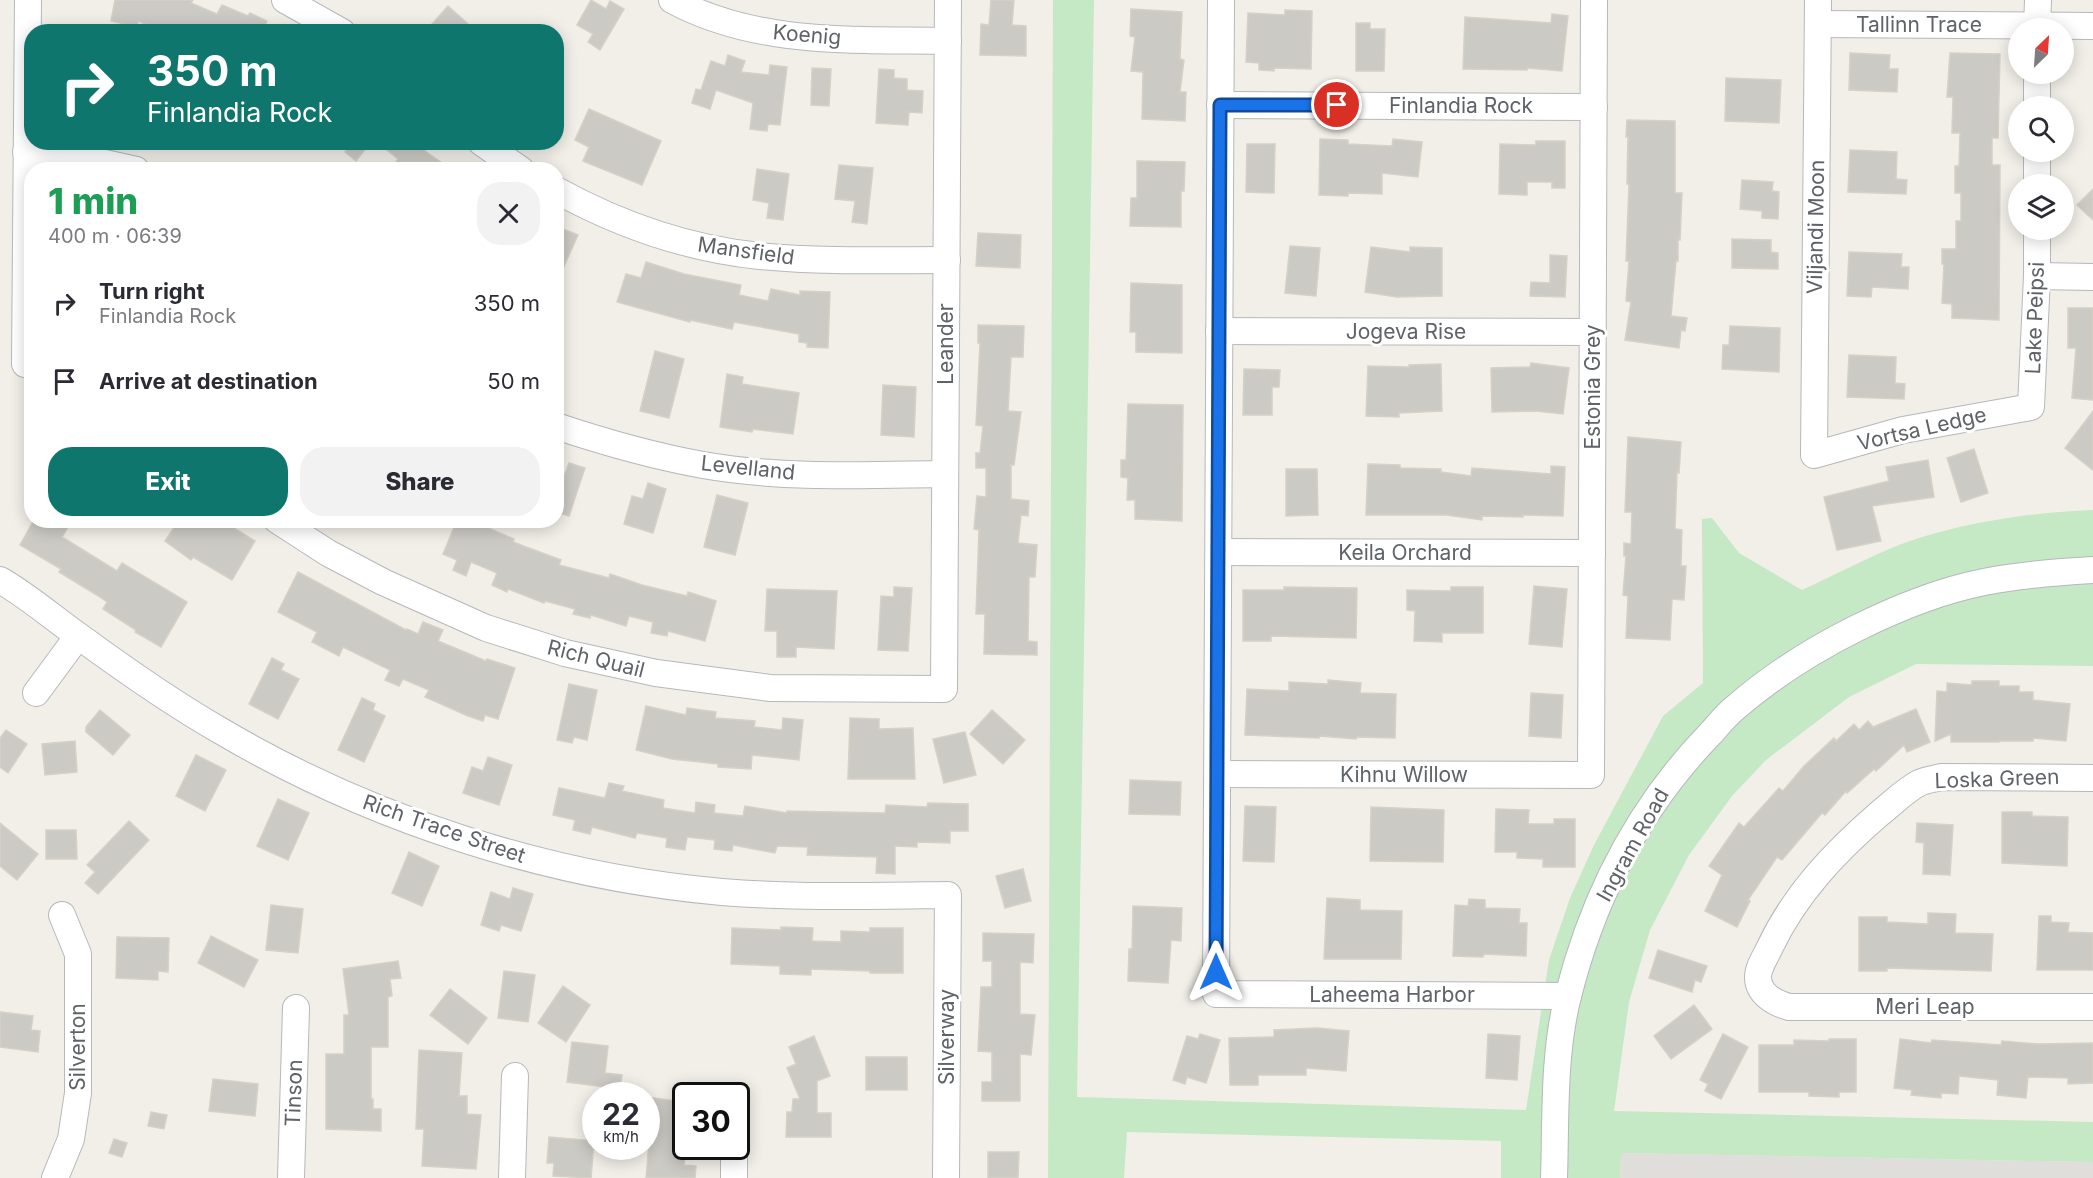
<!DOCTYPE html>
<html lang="en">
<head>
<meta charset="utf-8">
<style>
	:root { --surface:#fff; --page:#f2f2f3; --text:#2b2b33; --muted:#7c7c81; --accent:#0f766e }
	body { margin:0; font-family:Inter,sans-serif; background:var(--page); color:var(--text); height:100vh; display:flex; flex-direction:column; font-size:22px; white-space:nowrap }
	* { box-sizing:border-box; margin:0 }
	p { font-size:20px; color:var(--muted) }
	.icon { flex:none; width:33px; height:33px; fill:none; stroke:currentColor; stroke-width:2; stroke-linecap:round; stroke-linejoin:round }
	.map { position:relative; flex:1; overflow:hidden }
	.side { position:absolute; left:24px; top:162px; width:540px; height:366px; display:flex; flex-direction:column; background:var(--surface); border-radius:24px; box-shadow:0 3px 15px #0003 }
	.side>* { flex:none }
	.top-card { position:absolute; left:24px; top:24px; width:540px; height:126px; border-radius:24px; box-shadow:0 3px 15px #0003; background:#0f766e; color:#fff; overflow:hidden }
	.needle { width:39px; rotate:25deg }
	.buttons { position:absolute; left:2008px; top:18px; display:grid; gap:12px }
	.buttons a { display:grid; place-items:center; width:66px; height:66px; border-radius:50%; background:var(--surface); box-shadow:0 3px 15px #0003; font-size:30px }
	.speed { position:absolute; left:582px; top:1082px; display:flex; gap:12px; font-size:30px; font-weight:700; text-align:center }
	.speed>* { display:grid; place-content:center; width:78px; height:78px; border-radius:50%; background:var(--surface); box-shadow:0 3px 15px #0003; line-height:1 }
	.speed small { font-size:15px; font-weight:400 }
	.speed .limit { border:3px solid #111; border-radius:9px; background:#fff; color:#111 }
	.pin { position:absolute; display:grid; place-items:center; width:51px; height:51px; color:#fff; margin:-26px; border:3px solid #fff; border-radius:50%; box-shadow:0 2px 6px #0007 }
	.me { position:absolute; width:66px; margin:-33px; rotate:0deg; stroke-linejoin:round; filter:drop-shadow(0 0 4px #0008) }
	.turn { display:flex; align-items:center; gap:21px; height:126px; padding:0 24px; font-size:27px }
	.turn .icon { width:78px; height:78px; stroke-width:2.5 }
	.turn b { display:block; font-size:42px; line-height:51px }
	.round { display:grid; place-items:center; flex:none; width:63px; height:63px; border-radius:24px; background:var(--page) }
	.overview { display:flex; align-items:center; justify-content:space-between; height:102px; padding:0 24px }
	h1 { font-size:36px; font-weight:800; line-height:45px; color:#1e9e55 }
	.action { display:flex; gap:12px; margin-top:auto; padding:12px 24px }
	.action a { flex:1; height:69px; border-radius:24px; background:var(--accent); color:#fff; font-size:24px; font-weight:800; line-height:69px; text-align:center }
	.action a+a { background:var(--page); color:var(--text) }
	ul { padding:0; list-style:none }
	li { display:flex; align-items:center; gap:18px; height:78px; padding:0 24px }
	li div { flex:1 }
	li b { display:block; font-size:22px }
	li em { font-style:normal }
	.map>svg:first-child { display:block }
</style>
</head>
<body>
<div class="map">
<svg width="2093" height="1178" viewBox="0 0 2093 1178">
	<rect width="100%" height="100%" fill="#f1efe8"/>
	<path fill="#e0deda" d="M1621 1153 2093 1162V1178H1620Z"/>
	<path fill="#c5e8c5" d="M1053 0H1094L1077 1097 1526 1110 1549 960 1570 898 1594 845 1663 716 1703 683 1702 519 1712 518 1739 553 1802 590C1832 576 1863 560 1894 547 1951 524 2031 512 2093 510V666L1916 664 1849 697 1766 760 1732 796 1689 855 1650 930 1629 1002 1614 1111 2093 1122V1162L1621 1153 1620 1178H1501V1141L1127 1132 1124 1178H1048Z"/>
	<g fill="#cccac5" stroke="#d6d1c6" stroke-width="1.5">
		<path d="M115 0H193L191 3 217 14 222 5 248 16 250 13 267 21 262 32H164L138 21 137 27 111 21Z"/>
		<path d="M591 0 606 9 610 1 624 9 600 50 588 42 593 34 577 25Z"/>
		<path d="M991 0H1014L1012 25 1026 26V56L980 55 981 24 989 25Z"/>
		<path d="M448 6 477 32H425Z"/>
		<path d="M1131 9 1182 12 1180 59 1184 60 1180 92H1186L1185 121 1142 119 1143 72 1131 71 1135 37 1130 36Z"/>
		<path d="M1285 10 1312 11 1311 69 1274 68V71L1259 70V63L1246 62 1248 13 1285 15Z"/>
		<path d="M1552 14 1568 16 1562 71 1527 68V70L1463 69 1465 17 1551 23Z"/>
		<path d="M1356 23H1370V29H1385L1384 71H1356Z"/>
		<path d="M1850 53 1890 55 1889 69H1898L1897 92 1849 90Z"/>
		<path d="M1950 53 2000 54 1998 138H1992V165H2000L1999 320 1952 318V304L1942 303 1944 264H1942V249H1956V221H1961V193H1955V166H1959L1960 133H1952L1953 97H1947Z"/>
		<path d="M728 55 745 61 741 72 769 75 770 65 787 67 780 125 768 124 767 131 750 129 753 103 716 90 710 109 692 103 696 89 701 90 711 61 725 66Z"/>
		<path d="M812 68 831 69 829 106 811 105Z"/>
		<path d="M879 69 894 70V78L907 79V90L923 91 922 113 909 112 908 125 876 123Z"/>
		<path d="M1726 78 1781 80 1779 123 1725 121Z"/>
		<path d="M589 109 661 141 642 185 583 161 589 147 575 140Z"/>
		<path d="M1627 120 1675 121V193H1682L1680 240H1678V261H1676L1671 316 1687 318 1685 331 1681 330 1679 348 1625 340 1631 302 1626 301 1629 261H1626L1629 184H1627L1628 137H1626Z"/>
		<path d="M1320 139 1348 140V144L1392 146 1393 139 1422 142 1418 177 1382 173V194L1348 193V196L1319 195Z"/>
		<path d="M1536 141H1565V188H1552V182H1527V195L1499 194 1500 144 1536 145Z"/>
		<path d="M353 142H371L356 161 345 152Z"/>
		<path d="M377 142H431L425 151 452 170H390L398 159Z"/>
		<path d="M1247 144H1275L1274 193 1246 192Z"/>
		<path d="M1850 150 1897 152 1896 179 1907 180 1906 194 1848 192Z"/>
		<path d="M1137 161 1185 162 1184 191H1181V227L1130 226 1131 198H1137Z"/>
		<path d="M839 165 873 168 867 224 852 222 855 201 835 199Z"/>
		<path d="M757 169 789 174 783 220 767 218 769 203 753 200Z"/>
		<path d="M1742 180 1773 182 1772 191 1779 192 1778 219 1762 218V211L1740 209Z"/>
		<path d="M2093 189V220L2077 205Z"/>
		<path d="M563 229 578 235 556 284V233L560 235Z"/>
		<path d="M978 233 1021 235 1020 268 976 266Z"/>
		<path d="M1732 239 1771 240V252L1778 253V269L1732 268Z"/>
		<path d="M1290 246 1320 248 1316 296 1285 293Z"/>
		<path d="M1371 247 1410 252V247L1442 248V296L1397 297 1365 292Z"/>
		<path d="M1849 252 1902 254 1901 267H1909L1908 289 1872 287 1871 297 1847 296Z"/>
		<path d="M1550 255 1567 256 1565 297 1530 296 1531 282 1550 283Z"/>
		<path d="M646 262 684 274 741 285 739 295 768 301 771 289 800 295V291L830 292 828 348 807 347V343L799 342V334L734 322 732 329 690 320V322L617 302 626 274 641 278Z"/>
		<path d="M1131 283 1182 285V353L1136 352V332H1130Z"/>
		<path d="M2068 308H2093V400L2072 398 2076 348H2068Z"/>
		<path d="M978 325 1024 326 1023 357H1011L1008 411 1021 412 1014 465H1011V499L1029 501 1028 516 1021 515 1018 543 1037 545 1035 577H1029L1028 641 1037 642V655L984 654 985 614H976L979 530 974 529 977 496 986 497V468H976V453H980L983 426 976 425 980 343H978Z"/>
		<path d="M1730 326 1780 328 1779 372 1722 369 1723 345H1729Z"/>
		<path d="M655 351 684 359 669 418 640 411Z"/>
		<path d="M1849 355 1896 357 1895 383 1905 384 1904 399 1847 397Z"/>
		<path d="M1531 363 1569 368 1563 414 1536 411 1492 412 1491 368 1530 367Z"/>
		<path d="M1441 364 1442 411 1399 413V417L1366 416 1368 366 1409 367V365Z"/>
		<path d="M1244 369 1280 370 1279 387H1272V415H1243Z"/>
		<path d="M727 374 743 377 742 384 799 393 793 434 753 429 752 432 720 427Z"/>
		<path d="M883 385 916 387 914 437 881 435Z"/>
		<path d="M1128 404 1183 405 1182 521 1135 519V500H1127L1128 478 1121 477V460H1126Z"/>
		<path d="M2093 411V470L2065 448Z"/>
		<path d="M1628 437 1681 442 1679 473 1677 472 1675 529 1682 530 1681 566H1686L1684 600 1672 599 1670 640 1626 638 1628 596 1623 595 1626 556H1624V543L1631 544 1632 512H1625Z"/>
		<path d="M1974 449 1988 493 1961 502 1947 458Z"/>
		<path d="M1928 460 1934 497 1872 506 1881 541 1837 550 1824 497 1889 481 1886 467Z"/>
		<path d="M569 463 585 468 569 516 556 512V475L564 477Z"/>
		<path d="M1368 464 1400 465V468L1441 469V472L1471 476 1472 468 1551 474V466L1565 467 1563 516 1523 515V517L1482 516V520L1446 515H1366Z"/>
		<path d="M1286 469H1317L1318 515 1286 516Z"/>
		<path d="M648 483 666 489 653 533 624 524 632 496 643 499Z"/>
		<path d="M717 495 748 503 735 555 704 547Z"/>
		<path d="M34 520H72L62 537 117 571 122 563 187 602 161 647 135 632 136 630 103 609 107 602 100 597 59 572 61 569 20 545Z"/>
		<path d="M179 520H221L255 541 232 580 193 557 191 560 165 541Z"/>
		<path d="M457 520H489L486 527 514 539 513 542 561 560 559 565 609 578 610 574 642 585 687 596 688 592 716 601 705 641 668 631 667 636 651 633 653 622 629 616 626 626 591 615 590 618 573 614 575 609 545 601 544 603 508 589 507 592 492 585 497 573 471 562 466 576 453 570 457 560 443 554Z"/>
		<path d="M298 572 406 630 407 629 418 634 423 622 443 630 438 641 486 661 487 659 515 668 498 719 485 715 483 721 468 716 425 697 429 690 403 679 399 686 385 680 390 670 343 647 339 656 312 642 317 632 278 612Z"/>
		<path d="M1534 586 1567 589 1562 647 1529 644Z"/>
		<path d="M894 587 912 588 908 651 878 650 881 596 894 597Z"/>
		<path d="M1284 587 1357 588 1356 638 1271 636V641H1243V590H1284Z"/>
		<path d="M1451 587H1483V633H1442V642L1414 641 1415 611 1407 610V590L1451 591Z"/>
		<path d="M767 589 837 591 834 649 796 647V657H777V631H765Z"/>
		<path d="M272 658 284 664 281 670 299 679 278 719 249 704Z"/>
		<path d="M1328 680 1361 683 1360 693 1396 694 1395 738 1357 737 1356 739 1319 736V738L1245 735 1247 689 1289 691V682L1328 684Z"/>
		<path d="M1972 681H1999V686H2019V692H2033V700L2070 704 2066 741 2033 738V741H1999V742H1951V734L1935 741 1937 691 1947 692V683L1972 685Z"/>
		<path d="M569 684 597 690 587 740 574 737 572 743 557 740Z"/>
		<path d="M1531 693 1563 695 1561 738 1529 736Z"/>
		<path d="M362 698 375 704 373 710 385 716 364 762 338 750Z"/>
		<path d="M646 706 686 715 687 708 716 712 715 718 755 721 754 727 782 730 783 718 803 720 799 760 752 755 751 769 718 767V764L672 759 636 750Z"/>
		<path d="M1916 709 1930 742 1907 752 1904 745 1876 771 1874 769 1847 793 1846 791 1825 815 1822 813 1782 860 1777 857 1748 900 1750 901 1737 927 1705 911 1722 875 1709 866 1739 823 1744 827 1779 788 1783 791 1804 766 1834 738 1836 741 1854 724 1859 730 1868 721 1873 727Z"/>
		<path d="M100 710 130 735 113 755 86 732V727Z"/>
		<path d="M992 710 1025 740 1003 764 970 734Z"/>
		<path d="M850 718 879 719V729L913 728 915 779H848Z"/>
		<path d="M6 730 27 744 8 773 0 767V738Z"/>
		<path d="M965 732 976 775 944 783 933 739Z"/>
		<path d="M75 741 77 772 45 775 42 744Z"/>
		<path d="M196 755 226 770 205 811 176 796Z"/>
		<path d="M488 757 512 765 499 805 463 793 472 767 483 771Z"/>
		<path d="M1130 780 1181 782 1180 815 1129 814Z"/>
		<path d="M609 783 624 786 622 791 664 800 663 808 695 813 696 802 715 805 714 813 743 816 745 806 787 813V811L885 813 886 805 927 807 928 803 968 804V831H950V843L917 842V847L895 846V874L876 873 877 857 807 855 808 847 777 846 775 853 733 845 732 851 714 849 715 840 687 837 685 850 666 847 667 838 637 833 635 838 592 827 590 834 573 830 575 820 553 815 559 788 605 798Z"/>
		<path d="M278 799 309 813 288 860 257 846Z"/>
		<path d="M1245 806 1276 807 1274 862 1243 861Z"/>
		<path d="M1371 807 1444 810 1443 862 1370 861Z"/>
		<path d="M1496 809 1529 810 1528 824H1554V819H1575V867H1543V859L1517 858V852H1495Z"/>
		<path d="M2002 812H2032V816L2068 817 2067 866 2002 863Z"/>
		<path d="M129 821 149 840 98 894 85 883 95 872 87 865Z"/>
		<path d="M0 823 38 854 17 880 0 866Z"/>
		<path d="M1917 823 1953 825 1950 875 1923 874 1924 843 1916 842Z"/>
		<path d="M46 830H76L77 859H46Z"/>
		<path d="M409 852 439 866 422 906 392 893Z"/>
		<path d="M1023 869 1031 901 1005 908 996 876Z"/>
		<path d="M513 888 533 894 521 931 501 925 499 931 481 925 491 892 510 899Z"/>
		<path d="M1327 898 1360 900V910L1402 911 1401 959H1324Z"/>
		<path d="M1469 899 1485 900V908L1520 909 1519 923H1527L1526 956 1484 954 1483 957 1453 956 1455 905 1468 906Z"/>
		<path d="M271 905 303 909 298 953 266 950Z"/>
		<path d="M1133 906 1182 908 1181 941 1171 940 1168 983 1128 981 1129 949H1132Z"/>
		<path d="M1928 913 1956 914 1955 933 1993 934 1991 971 1887 968V971H1859V917H1887V922L1928 924Z"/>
		<path d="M2039 916H2051V922L2069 923 2068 932 2093 933V970H2037Z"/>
		<path d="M781 927 813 928 812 941 841 942V931L870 932V928H903V973H870V971L811 969V975L780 974V966L731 964 732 928 781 930Z"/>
		<path d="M983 933 1034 934 1033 963 1020 962V1014L1035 1015 1031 1055 1020 1054V1101H982V1082H992V1052L978 1051 981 987H992V961H983Z"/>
		<path d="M211 936 258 960 244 987 198 963Z"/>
		<path d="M117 937 169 938 168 972 158 971V980L116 978Z"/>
		<path d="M1658 950 1707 966 1701 982 1695 980 1692 992 1649 978Z"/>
		<path d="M398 961 401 978 390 979 392 996 388 997V1047H371V1099H373V1109H381V1131L326 1129V1054H344V1015H349L343 969Z"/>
		<path d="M504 971 535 975 528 1022 498 1018Z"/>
		<path d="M563 986 590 1005 566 1042 538 1023Z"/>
		<path d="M450 989 487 1018 468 1044 430 1015Z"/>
		<path d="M1694 1005 1712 1029 1671 1059 1654 1036Z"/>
		<path d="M0 1012 33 1016 31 1030 40 1031 38 1052 0 1047Z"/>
		<path d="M1317 1028 1349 1031 1346 1071 1306 1068V1075H1258V1085H1230L1229 1038 1274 1037V1030Z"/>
		<path d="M1200 1034 1220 1040 1206 1083 1187 1077 1185 1084 1173 1080 1187 1036 1198 1039Z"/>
		<path d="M1488 1034 1520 1036 1517 1080 1486 1078Z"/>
		<path d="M1723 1034 1748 1047 1721 1099 1705 1091 1708 1084 1700 1080Z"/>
		<path d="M814 1036 830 1076 817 1081V1113H831V1137H786L787 1112H792L793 1099H800L787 1068 796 1064 789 1047Z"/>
		<path d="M1829 1039H1856V1092H1839V1097L1809 1096V1092H1759V1045H1794V1040L1829 1041Z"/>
		<path d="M1900 1039 1931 1043 1932 1040 2001 1045 2002 1041 2037 1044 2093 1043V1083L2068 1084V1078L2028 1077 2026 1098 1997 1095 1998 1080 1959 1076 1958 1094 1941 1093V1098L1911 1095 1912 1090 1894 1088Z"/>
		<path d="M572 1042 608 1046 605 1073 622 1075 620 1089 567 1082Z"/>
		<path d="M419 1050 462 1053 459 1096H467V1114L481 1115 476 1169 422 1166 424 1129H416Z"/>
		<rect x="866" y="1057" width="41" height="33"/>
		<path d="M213 1079 258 1084 255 1116 209 1111Z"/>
		<path d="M646 1097 683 1102 677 1143 686 1144 684 1165 696 1166 695 1178H646L650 1131 646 1130Z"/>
		<path d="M151 1112 167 1115 164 1129 148 1126Z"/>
		<path d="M549 1137 594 1141 591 1178 553 1176 554 1163H547Z"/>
		<path d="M114 1139 127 1143 122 1157 109 1153Z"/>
		<path d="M988 1152H1019L1018 1178H988Z"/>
	</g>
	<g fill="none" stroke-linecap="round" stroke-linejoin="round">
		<g stroke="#b5b8bc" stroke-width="28">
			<g id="minor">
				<path d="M28 0 25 364 32 366"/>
				<path d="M285 0 342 32"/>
				<path d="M672 0C757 46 855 39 948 41"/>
				<path d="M1221 0 1216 994 1568 996"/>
				<path d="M1818 0 1814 455 1903 430 2031 407 2037 276V230"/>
				<path d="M1818 24 2093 26"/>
				<path d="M2037 28 2038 0"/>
				<path d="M1220 105 1594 107"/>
				<path d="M2037 106V74"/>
				<path d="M481 142 521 170"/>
				<path d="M26 152 78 157 136 170"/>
				<path d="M2037 184V152"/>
				<path d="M556 190C618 224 689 249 760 256 822 262 884 260 947 260"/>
				<path d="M2037 276 2093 277"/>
				<path d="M1219 331 1593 332"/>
				<path d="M556 426C604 442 653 456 703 465 782 479 865 475 945 474"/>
				<path d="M277 520 328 553 383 582 486 628 565 653 656 673 770 688 944 689 948 0"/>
				<path d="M1219 552 1592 553"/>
				<path d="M0 580C28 596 53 618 80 637 125 670 172 703 221 731 370 819 549 877 722 892 797 898 873 896 948 895L946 1178"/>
				<path d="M36 693 78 636"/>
				<path d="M1218 774 1591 775 1594 0"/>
				<path d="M2093 778 1941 777C1934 779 1925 780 1919 783 1904 791 1892 804 1879 814 1835 852 1795 894 1770 947 1766 956 1758 967 1758 977 1758 994 1775 1003 1789 1007H2093"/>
				<path d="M55 1178 71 1139 78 1093V954L62 915"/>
				<path d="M291 1178 296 1008"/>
				<path d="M512 1178 515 1076"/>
				<path d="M734 1178V1146"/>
				<path d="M1554 1178C1556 1117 1553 1055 1568 996 1593 897 1640 806 1711 733 1719 724 1727 714 1736 707 1772 676 1813 650 1855 629 1895 609 1939 591 1984 582 2020 575 2056 572 2093 570"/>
			</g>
		</g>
		<use href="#minor" stroke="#fff" stroke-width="26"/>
	</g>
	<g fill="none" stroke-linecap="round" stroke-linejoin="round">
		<g stroke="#114b97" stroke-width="15">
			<path id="route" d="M1216 972 1220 105H1337"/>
		</g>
		<use href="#route" stroke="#1a73e8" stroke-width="10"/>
	</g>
	<g text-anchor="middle" stroke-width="6" stroke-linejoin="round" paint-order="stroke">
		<g font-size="21" fill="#5f6368" stroke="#fff">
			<text x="1919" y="32">Tallinn Trace</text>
			<text transform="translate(807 35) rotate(5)" y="7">Koenig</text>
			<text x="1461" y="113">Finlandia Rock</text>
			<text transform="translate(1816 227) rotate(-89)" y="7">Viljandi Moon</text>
			<text transform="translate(746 251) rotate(8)" y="7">Mansfield</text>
			<text transform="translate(2035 318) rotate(-88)" y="7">Lake Peipsi</text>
			<text x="1406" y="339">Jogeva Rise</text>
			<text transform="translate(946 344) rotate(-90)" y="7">Leander</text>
			<text transform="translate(1593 387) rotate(-90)" y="7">Estonia Grey</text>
			<text transform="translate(1922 429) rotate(-13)" y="7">Vortsa Ledge</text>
			<text transform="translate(748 468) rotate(6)" y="7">Levelland</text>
			<text x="1405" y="560">Keila Orchard</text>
			<text transform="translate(596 659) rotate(14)" y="7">Rich Quail</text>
			<text x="1404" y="782">Kihnu Willow</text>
			<text transform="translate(1997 779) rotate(-2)" y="7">Loska Green</text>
			<text transform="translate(444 829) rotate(19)" y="7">Rich Trace Street</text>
			<text transform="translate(1633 845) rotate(-61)" y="7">Ingram Road</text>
			<text x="1392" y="1002">Laheema Harbor</text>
			<text x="1925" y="1014">Meri Leap</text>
			<text transform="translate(947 1037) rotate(-90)" y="7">Silverway</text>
			<text transform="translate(78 1047) rotate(-90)" y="7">Silverton</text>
			<text transform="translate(294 1093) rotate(-88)" y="7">Tinson</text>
		</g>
	</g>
</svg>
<div class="buttons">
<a><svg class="needle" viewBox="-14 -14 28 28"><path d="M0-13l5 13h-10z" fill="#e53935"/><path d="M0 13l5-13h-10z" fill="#7c7c81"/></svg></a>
<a><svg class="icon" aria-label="search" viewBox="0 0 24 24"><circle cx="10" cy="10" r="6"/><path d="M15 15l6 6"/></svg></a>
<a><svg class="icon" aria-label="layers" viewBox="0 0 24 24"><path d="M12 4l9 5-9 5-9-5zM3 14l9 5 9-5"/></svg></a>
</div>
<div class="speed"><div>22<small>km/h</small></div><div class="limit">30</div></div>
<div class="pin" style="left:1337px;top:105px;background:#d93025"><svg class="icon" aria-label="arrive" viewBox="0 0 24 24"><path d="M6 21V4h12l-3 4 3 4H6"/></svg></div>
<svg class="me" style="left:1216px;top:972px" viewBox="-20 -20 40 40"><path d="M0-17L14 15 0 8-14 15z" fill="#1a73e8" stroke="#fff" stroke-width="4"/></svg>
<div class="top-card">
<div class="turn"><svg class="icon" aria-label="right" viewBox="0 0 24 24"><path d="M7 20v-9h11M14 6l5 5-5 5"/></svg><div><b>350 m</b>Finlandia Rock</div></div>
</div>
<section class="side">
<div class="overview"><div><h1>1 min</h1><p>400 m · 06:39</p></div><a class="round"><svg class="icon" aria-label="close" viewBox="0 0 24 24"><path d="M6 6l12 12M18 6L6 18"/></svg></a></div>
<ul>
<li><svg class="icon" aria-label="right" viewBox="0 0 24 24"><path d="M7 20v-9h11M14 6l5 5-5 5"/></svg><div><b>Turn right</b><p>Finlandia Rock</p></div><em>350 m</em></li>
<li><svg class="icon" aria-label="arrive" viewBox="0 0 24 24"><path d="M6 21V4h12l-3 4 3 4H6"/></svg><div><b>Arrive at destination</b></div><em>50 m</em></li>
</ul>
<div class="action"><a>Exit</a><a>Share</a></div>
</section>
</div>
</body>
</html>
